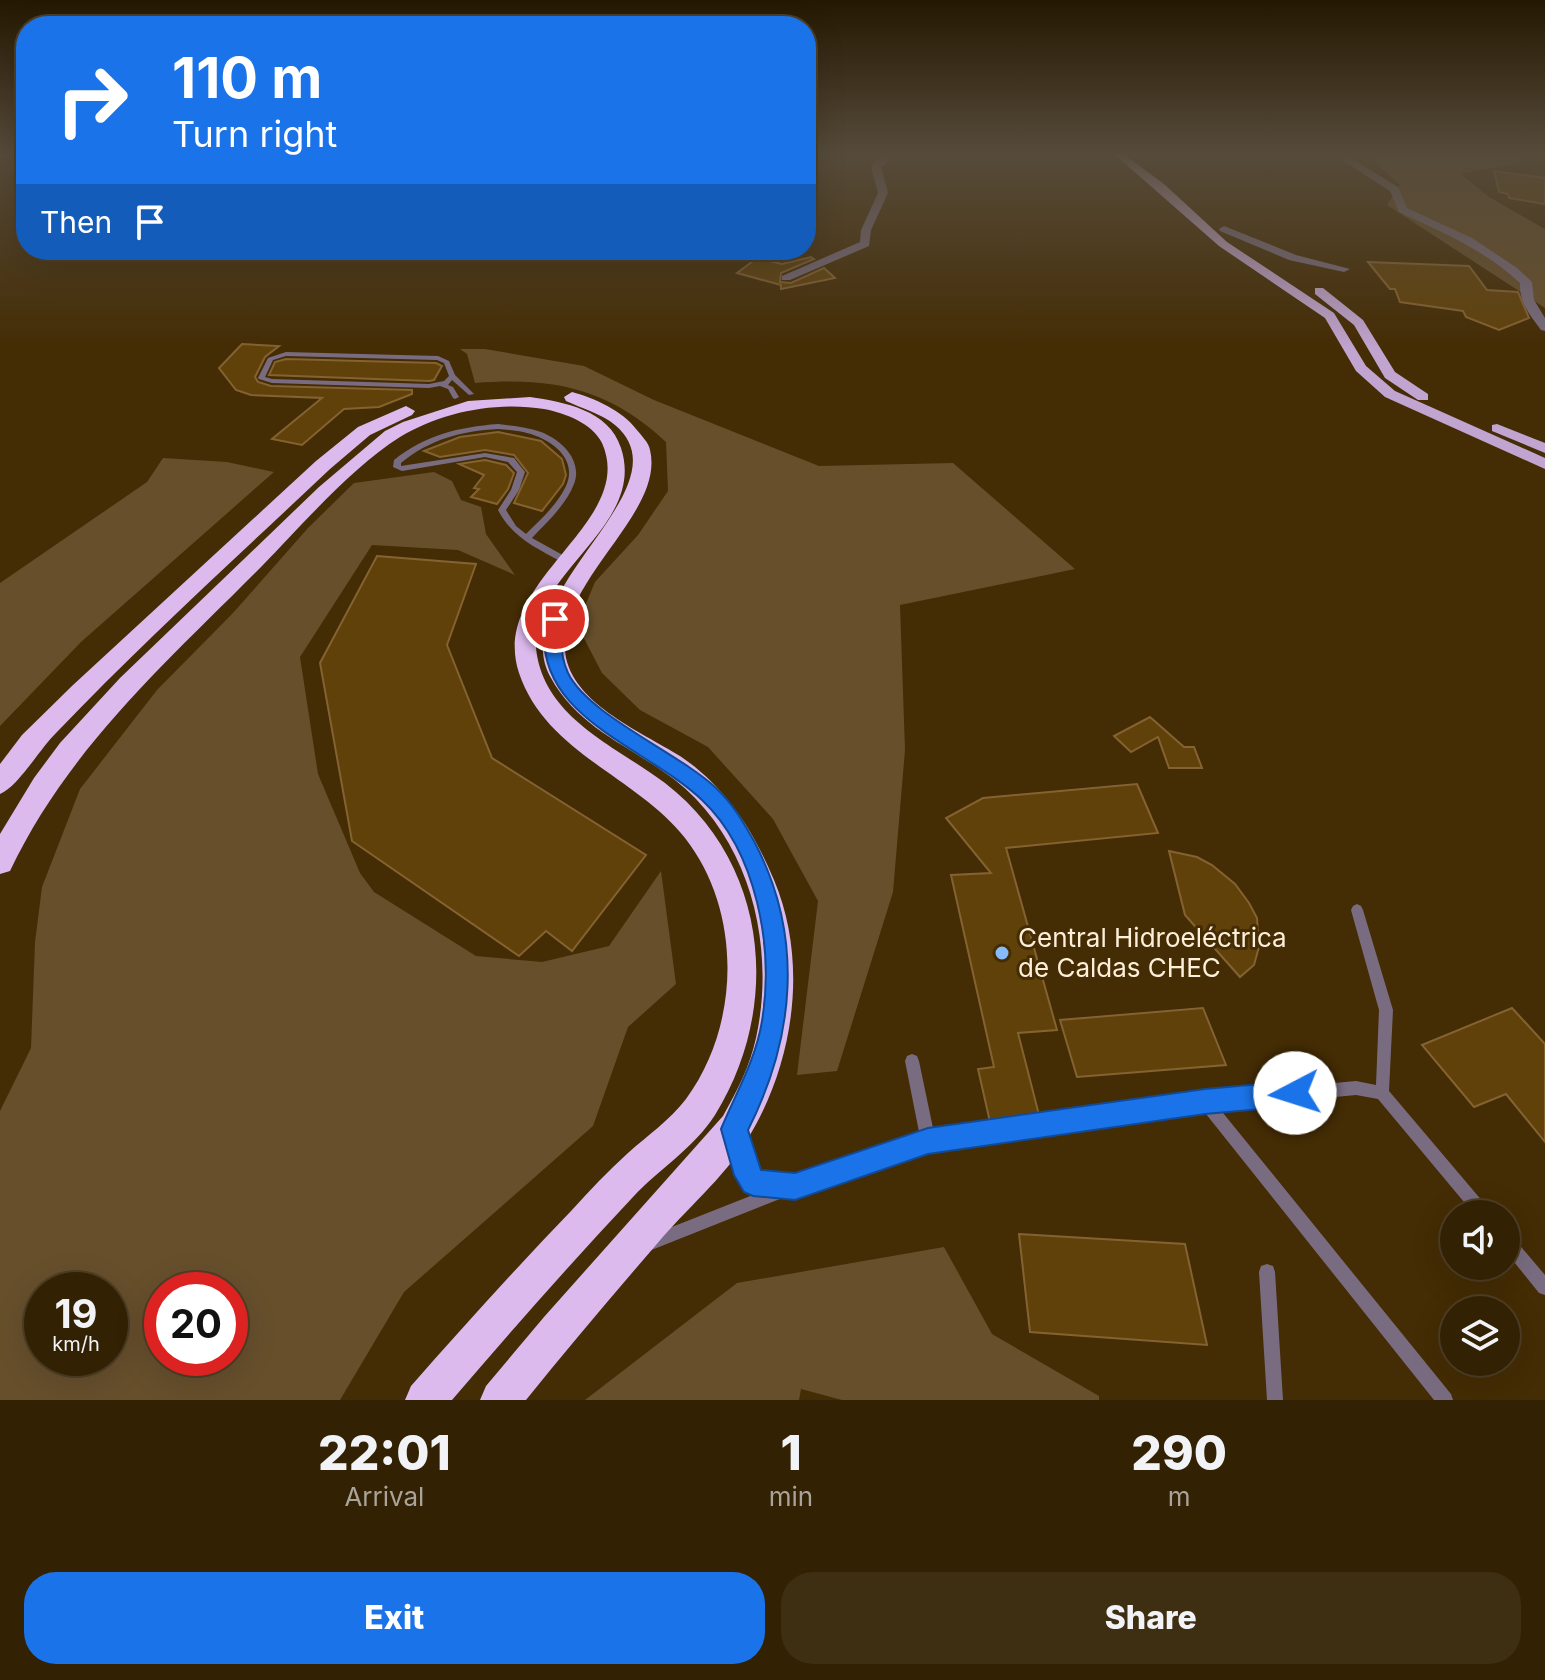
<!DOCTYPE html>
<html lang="en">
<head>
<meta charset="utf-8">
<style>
	:root { --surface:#332103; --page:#3e2e12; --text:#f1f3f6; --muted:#a9a39a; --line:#4e3e25; --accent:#1a73e8 }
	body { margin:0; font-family:Inter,sans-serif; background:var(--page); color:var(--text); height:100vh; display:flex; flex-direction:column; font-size:30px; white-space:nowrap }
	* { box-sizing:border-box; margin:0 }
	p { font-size:26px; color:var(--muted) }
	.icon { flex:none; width:44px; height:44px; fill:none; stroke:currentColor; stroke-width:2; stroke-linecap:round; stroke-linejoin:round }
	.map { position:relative; height:1400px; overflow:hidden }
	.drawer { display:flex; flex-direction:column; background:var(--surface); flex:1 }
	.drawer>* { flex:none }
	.top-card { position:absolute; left:16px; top:16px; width:800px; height:244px; border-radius:32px; box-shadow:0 8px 32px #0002,0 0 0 2px var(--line); background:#1a73e8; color:#fff; overflow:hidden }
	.controls { position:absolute; left:1440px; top:1200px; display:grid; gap:16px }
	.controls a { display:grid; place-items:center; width:80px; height:80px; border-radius:50%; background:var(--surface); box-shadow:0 8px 32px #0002,0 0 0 2px var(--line); font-size:40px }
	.speed { position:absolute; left:24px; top:1272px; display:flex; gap:16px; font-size:40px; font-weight:700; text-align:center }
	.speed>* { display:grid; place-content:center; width:104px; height:104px; border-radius:50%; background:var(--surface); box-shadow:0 8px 32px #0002,0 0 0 2px var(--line); line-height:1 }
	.speed small { font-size:20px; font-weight:400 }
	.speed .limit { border:12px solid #d22; background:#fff; color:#111 }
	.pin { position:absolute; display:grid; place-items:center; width:68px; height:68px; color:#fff; margin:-34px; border:4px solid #fff; border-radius:50%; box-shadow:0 2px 8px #0007 }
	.me { position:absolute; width:88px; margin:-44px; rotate:265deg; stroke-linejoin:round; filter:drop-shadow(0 0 6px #0008) }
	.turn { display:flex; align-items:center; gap:28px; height:168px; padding:0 24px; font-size:36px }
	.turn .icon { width:104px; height:104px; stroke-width:2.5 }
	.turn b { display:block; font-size:56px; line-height:68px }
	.then { display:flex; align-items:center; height:76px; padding:0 24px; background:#0003; gap:16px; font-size:30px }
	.eta { display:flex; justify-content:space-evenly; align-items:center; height:136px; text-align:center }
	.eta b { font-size:48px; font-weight:800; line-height:56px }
	.cta { display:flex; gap:16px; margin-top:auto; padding:16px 24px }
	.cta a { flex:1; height:92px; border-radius:32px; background:var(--accent); color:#fff; font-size:32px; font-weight:800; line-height:92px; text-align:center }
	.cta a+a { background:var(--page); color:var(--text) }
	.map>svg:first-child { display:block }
</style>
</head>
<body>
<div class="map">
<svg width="1545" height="1400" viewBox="0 0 1545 1400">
	<rect width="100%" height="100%" fill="#442c04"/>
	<g fill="#674f2c" fill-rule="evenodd">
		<path d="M1437 153H1540L1515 163 1461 174 1489 197 1545 229V308L1387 205 1400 185 1367 156Z"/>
		<path d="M460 349H485L584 366 654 400 819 466 953 463 1075 569 900 605 905 750 893 892 837 1071 797 1075 818 901 773 819 708 747 640 710 602 673 577 625 595 582 638 535 668 491 666 442C608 388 553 377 475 383L467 354Z"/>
		<path d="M163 458 227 462 274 472 81 642 0 726V583L147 482Z"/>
		<path d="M434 472 452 481 461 500 481 507 486 534 515 575 458 550 372 545 300 657 318 774 360 873 374 892 476 956 542 962 609 946 661 871 676 984 628 1027 593 1126 404 1292 340 1400H0V1111L31 1048 35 942 42 887 80 789 157 690 233 613 308 528 354 483ZM42 1290H110V1358H42ZM230 1290V1358H162V1290Z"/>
		<path d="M944 1247 992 1334 1099 1396V1400H842L801 1389 799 1400H585L737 1283Z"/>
	</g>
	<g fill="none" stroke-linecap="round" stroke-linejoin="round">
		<path stroke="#2a807f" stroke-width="4" d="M0 155 21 153"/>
	</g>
	<g fill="#61410a" stroke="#846231" stroke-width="2">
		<path d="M1494 171 1545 178V204L1509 198 1508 194 1499 192Z"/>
		<path d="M811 257 814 259 781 273 780 282 791 283 824 268 835 278 781 289V285L737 273 757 258 782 264Z"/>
		<path d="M1368 262 1469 266 1487 290 1518 292 1529 318 1499 330 1466 317 1463 311 1400 302 1395 289H1390Z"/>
		<path d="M242 344 279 346 265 357 255 377 258 382 271 386 412 390V394L379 407 344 409 302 445 272 439 322 398 251 395 236 390 219 368Z"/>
		<path d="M286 359 436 363 442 366 434 380 429 381 269 375 275 362Z"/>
		<path d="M498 432 541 441 562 459 566 475 563 484 542 511 514 503 528 473 514 455 485 450 440 457 424 451 460 437Z"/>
		<path d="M485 460 506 465 514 473 508 489 497 504 471 497 479 489 474 488 484 475 459 464Z"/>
		<path d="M377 556 476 564 447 645 492 758 646 855 572 951 546 931 519 956 352 841 320 663Z"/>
		<path d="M1150 717 1184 747H1194L1202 768H1169L1158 737 1131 752 1114 736Z"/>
		<path d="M1137 784 1158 833 1006 848 1057 1030 1018 1033 1039 1115 990 1122 978 1069 994 1067 951 875 991 873 946 818 983 798Z"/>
		<path d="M1169 851 1197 857 1212 865 1235 884 1249 903 1257 918 1259 947 1254 965 1240 977 1185 915Z"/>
		<path d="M1203 1008 1226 1065 1077 1077 1060 1020Z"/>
		<path d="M1512 1008 1545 1044V1142L1506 1094 1474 1107 1422 1045Z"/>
		<path d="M1019 1234 1185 1244 1207 1345 1030 1332Z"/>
	</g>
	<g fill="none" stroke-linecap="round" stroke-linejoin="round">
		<g fill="#796c80" fill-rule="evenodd">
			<path d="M286 352 438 356 449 361 455 375 474 394 469 395 452 380 448 385 453 387 459 397 455 399 453 398 448 389 440 386 429 388 272 383 259 379 258 378 268 358ZM286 356 437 360 444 363 449 376 444 381 429 384 272 379 265 377 273 360Z"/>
			<path d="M498 424C513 426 527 427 541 432 562 440 583 461 574 484 566 505 547 522 532 538L568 558 569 560 568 562H562C536 548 512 537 498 510L511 490 517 472 508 462 485 457 402 471 393 467 394 460C425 435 459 427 498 424ZM498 429C506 430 515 430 523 432 548 437 579 457 566 486 557 505 540 520 526 534L516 526 506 510 519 490 525 472 514 458 485 453 401 466V463C430 439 462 431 498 429Z"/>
			<path d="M1357 904 1361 906 1363 910 1393 1010 1389 1091 1489 1209 1492 1214H1474L1378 1099 1356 1095 1219 1108 1451 1394 1453 1400H1434L1202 1109 928 1148 795 1193 649 1251 644 1248 641 1243 644 1238 763 1191 748 1188 741 1175 730 1138 732 1133 737 1131 742 1133 757 1176 794 1179 920 1137 905 1061 907 1056 912 1054 917 1056 919 1061 934 1133 1205 1095 1356 1081 1376 1085 1379 1010 1351 910 1353 906Z"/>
			<path d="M1506 1232 1511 1235 1545 1275V1295L1539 1293 1506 1252Z"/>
			<path d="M1267 1264 1273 1266 1275 1272 1283 1400H1267L1259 1272 1261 1266Z"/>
		</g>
		<g fill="#796c80" fill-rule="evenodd">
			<path d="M890 153H902L881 167 888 193 871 230 869 246 790 280H782V276L860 242 861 230 878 193 871 167 877 159Z"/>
			<path d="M1347 153H1356L1351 158 1398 187 1407 208 1472 238 1517 268 1532 282 1534 300 1545 318V331L1541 330C1530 315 1519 302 1520 283 1485 250 1442 232 1399 212L1390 191 1342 160Z"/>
			<path d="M1386 153H1405L1390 156Z"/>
			<path d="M1224 226 1296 255 1350 269 1344 272 1289 260 1220 231 1219 229Z"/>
		</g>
		<g fill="#c1a4cf" fill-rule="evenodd">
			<path d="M1113 153H1122L1164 184 1227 242 1334 313 1366 366 1395 391 1545 458V469L1385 397 1356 371 1325 318 1219 246Z"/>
			<path d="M1315 288H1323L1363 320 1395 372 1428 394V400H1418L1385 378 1354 325 1315 294Z"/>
			<path d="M1497 424 1545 443V453L1492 431V425Z"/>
		</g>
		<g fill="#ddbaee" fill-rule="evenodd">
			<path d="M572 392C594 398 623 411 636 429 641 435 649 443 650 450 665 512 562 578 565 648 566 701 642 732 680 756 726 787 753 830 774 880 809 963 794 1064 747 1140 723 1179 685 1210 656 1245 612 1296 568 1348 526 1400H480L486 1386 544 1317 723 1116C737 1091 750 1066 756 1038 776 947 751 840 675 780 631 746 579 729 551 678 502 592 690 488 615 425 602 414 581 408 566 401L564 397Z"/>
			<path d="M530 397C564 402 609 410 621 448 647 527 529 573 536 648 543 718 616 746 665 783 769 863 782 1007 715 1115 694 1148 659 1169 633 1197 571 1263 511 1331 452 1400H405L411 1386C464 1326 517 1267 572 1210 590 1190 608 1171 628 1153 648 1135 670 1120 686 1099 741 1024 742 911 685 838 636 776 546 753 519 673 488 580 638 524 602 443 592 423 565 413 544 409 496 401 441 412 400 437 352 467 302 525 262 566 167 662 69 747 10 871L0 874V834L34 778 60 743 120 678 319 487 385 431 403 422 468 401Z"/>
			<path d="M406 406 415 411 412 415 370 435 330 469C238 556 144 641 57 732 41 747 18 787 0 794V764L22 735 73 685 316 461 358 427Z"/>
		</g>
	</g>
	<linearGradient id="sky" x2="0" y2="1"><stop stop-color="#251802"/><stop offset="0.44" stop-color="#564b3a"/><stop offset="1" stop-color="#564b3a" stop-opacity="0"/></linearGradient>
	<rect width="1545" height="349" fill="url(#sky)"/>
	<path fill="#1a73e8" stroke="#114b97" stroke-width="2" d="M555 613 563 619C560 638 560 656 568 673 588 715 679 753 716 788 733 804 744 823 755 843 804 937 795 1037 748 1130L761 1170 795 1173 928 1128 1205 1089 1295 1081 1304 1084 1308 1093 1304 1102 1295 1106 1205 1114 928 1154 795 1200 753 1196 744 1192 734 1175 721 1129C736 1093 756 1059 762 1021 774 948 757 852 702 800 646 746 528 716 546 619Z"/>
	<circle fill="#87bbfb" stroke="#442c04" stroke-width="3" cx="1002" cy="953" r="8"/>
	<g text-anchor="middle" stroke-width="6" stroke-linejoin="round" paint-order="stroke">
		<g font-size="26" fill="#feefda" stroke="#442c04" text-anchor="start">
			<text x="1018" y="947">Central Hidroeléctrica<tspan x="1018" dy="30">de Caldas CHEC</tspan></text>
		</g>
	</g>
</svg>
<div class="controls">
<a><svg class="icon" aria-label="sound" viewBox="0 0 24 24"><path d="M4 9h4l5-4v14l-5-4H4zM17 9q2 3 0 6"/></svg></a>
<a><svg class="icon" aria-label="layers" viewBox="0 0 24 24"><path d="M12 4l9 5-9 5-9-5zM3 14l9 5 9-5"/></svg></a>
</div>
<div class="speed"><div>19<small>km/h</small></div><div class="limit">20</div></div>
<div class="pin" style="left:555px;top:619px;background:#d93025"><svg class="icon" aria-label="arrive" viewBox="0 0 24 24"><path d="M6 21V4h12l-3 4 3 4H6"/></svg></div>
<svg class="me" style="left:1295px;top:1093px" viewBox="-20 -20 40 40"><circle r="19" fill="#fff"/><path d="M0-13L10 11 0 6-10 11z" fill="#1a73e8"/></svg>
<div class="top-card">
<div class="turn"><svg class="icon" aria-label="right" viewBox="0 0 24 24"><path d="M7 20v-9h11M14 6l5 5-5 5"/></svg><div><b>110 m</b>Turn right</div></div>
<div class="then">Then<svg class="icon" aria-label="arrive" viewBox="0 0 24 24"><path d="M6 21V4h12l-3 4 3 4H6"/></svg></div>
</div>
</div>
<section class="drawer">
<div class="eta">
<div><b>22:01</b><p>Arrival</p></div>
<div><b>1</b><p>min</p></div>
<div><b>290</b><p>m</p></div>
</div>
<div class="cta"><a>Exit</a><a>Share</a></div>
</section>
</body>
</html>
